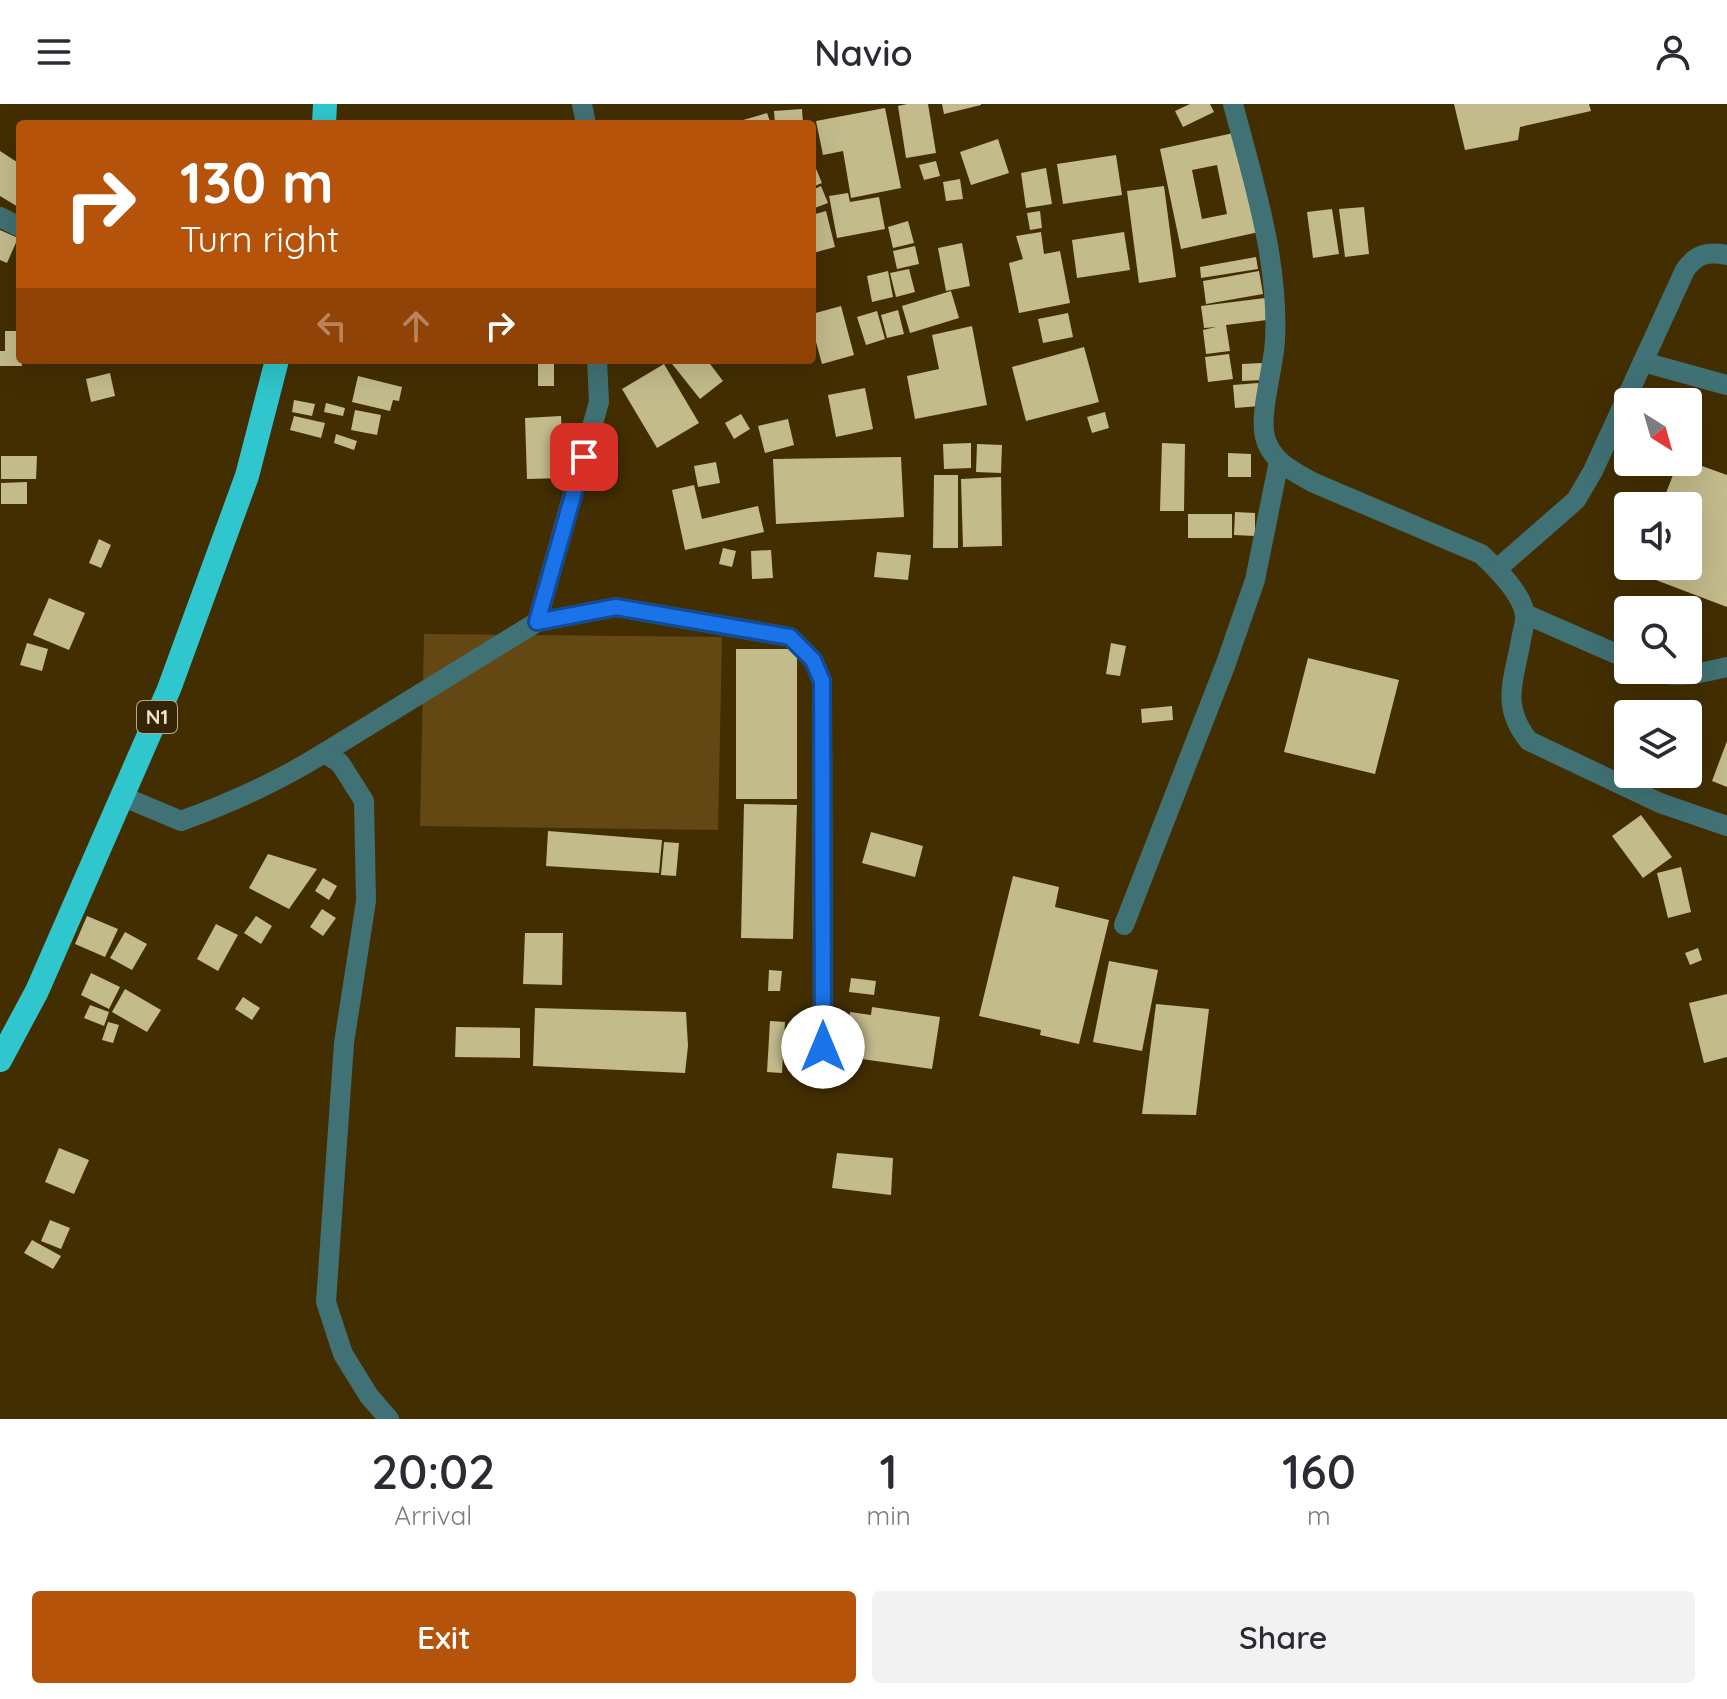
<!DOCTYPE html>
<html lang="en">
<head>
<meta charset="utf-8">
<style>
	:root { --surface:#fff; --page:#f2f2f3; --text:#2b2b33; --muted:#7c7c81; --accent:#b45309 }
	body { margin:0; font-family:Quicksand,sans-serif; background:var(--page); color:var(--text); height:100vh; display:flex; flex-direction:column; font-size:30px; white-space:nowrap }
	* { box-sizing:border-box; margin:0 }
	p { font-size:26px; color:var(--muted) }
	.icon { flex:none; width:44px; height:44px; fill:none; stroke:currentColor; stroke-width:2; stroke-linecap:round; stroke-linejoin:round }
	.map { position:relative; height:1315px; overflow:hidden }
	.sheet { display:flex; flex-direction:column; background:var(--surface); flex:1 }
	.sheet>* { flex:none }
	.hud { position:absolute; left:16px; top:16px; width:800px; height:244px; border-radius:8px; box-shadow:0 8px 32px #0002; background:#b45309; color:#fff; overflow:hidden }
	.needle { width:52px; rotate:143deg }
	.fabs { position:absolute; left:1614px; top:284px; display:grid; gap:16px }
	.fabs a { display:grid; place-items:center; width:88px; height:88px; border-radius:8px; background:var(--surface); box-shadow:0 8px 32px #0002; font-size:40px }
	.pin { position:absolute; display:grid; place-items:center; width:68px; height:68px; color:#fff; margin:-34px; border-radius:16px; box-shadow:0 4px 12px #0006 }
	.me { position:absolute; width:88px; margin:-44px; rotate:0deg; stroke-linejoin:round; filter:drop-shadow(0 0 6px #0008) }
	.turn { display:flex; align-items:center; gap:28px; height:168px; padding:0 32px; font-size:36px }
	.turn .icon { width:104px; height:104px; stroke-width:2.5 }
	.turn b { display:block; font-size:56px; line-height:68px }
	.lanes { display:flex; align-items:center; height:76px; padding:0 32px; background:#0003; justify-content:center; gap:40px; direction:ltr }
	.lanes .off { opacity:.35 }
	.eta { display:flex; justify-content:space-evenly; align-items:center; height:136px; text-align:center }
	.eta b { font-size:48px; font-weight:600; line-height:56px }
	.cta { display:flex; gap:16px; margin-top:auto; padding:16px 32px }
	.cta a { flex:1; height:92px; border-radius:8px; background:var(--accent); color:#fff; font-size:32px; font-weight:600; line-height:92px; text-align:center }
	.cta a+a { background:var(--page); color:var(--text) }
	header { display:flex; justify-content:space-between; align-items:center; height:104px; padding:0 32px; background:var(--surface); font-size:36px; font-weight:600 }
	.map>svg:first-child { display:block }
</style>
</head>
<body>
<header><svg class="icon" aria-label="menu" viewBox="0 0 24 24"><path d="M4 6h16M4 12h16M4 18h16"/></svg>Navio<svg class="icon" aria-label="person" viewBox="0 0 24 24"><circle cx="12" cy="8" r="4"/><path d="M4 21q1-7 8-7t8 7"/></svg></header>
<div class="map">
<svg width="1727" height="1315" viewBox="0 0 1727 1315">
	<rect width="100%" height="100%" fill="#432e02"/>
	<path fill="#634814" d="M424 530 722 533 718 726 420 722Z"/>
	<g fill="#c3bb8c" fill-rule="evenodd">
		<path d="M907 0H928L936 49 906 54 898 2Z"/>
		<path d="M942 0H981V1L944 10Z"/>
		<path d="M1190 0H1210L1214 8 1183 23 1175 7Z"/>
		<path d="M1454 0H1589L1591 7 1520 23 1518 36 1465 46Z"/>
		<path d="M885 4 901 84 851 94 843 47 823 51 816 17Z"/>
		<path d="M802 5 803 20H775L774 7Z"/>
		<path d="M767 9 771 20H733V19Z"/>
		<path d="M1238 28 1259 128 1181 145 1160 45ZM1217 61 1227 110 1202 115 1192 66Z"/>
		<path d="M998 35 1009 69 971 81 960 48Z"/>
		<path d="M0 47 20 60V104L0 92Z"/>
		<path d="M1116 51 1122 91 1063 100 1057 60Z"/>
		<path d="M812 55 822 79 812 83Z"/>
		<path d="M936 57 940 72 924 76 919 61Z"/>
		<path d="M1046 64 1052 100 1026 104 1021 69Z"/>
		<path d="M960 75 963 95 946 97 943 78Z"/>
		<path d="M821 82 828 99 812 105V86Z"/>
		<path d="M1164 82 1176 173 1139 179 1127 87Z"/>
		<path d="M848 89 850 98 879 93 885 125 837 134 829 92Z"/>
		<path d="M1364 103 1369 150 1345 153 1339 105Z"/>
		<path d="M1332 105 1339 150 1313 154 1307 108Z"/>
		<path d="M826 107 835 143 813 149 812 111Z"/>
		<path d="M1040 107 1042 124 1030 126 1027 109Z"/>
		<path d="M908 117 914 139 893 144 888 123Z"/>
		<path d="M0 126 18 134 7 159 0 156Z"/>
		<path d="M1041 128 1044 150 1060 147 1070 199 1019 209 1009 159 1023 155 1016 132Z"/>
		<path d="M1124 128 1130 166 1077 174 1072 136Z"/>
		<path d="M962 139 970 182 946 187 938 144Z"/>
		<path d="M915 142 919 160 897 165 893 147Z"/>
		<path d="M1256 153 1258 165 1201 174 1200 163Z"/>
		<path d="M909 165 915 188 896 193 890 169Z"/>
		<path d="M888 167 893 193 872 198 867 172Z"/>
		<path d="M1259 167 1263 190 1206 200 1203 177Z"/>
		<path d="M951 187 959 214 910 229 902 202Z"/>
		<path d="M1265 194 1267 216 1226 221 1230 247 1206 250 1203 226 1216 223 1204 224 1201 202Z"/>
		<path d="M841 202 854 251 822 260 812 223V210Z"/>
		<path d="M898 206 904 230 887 234 881 211Z"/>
		<path d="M877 207 885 235 866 241 857 213Z"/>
		<path d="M1068 209 1073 233 1043 239 1038 215Z"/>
		<path d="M972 222 987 301 915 315 907 272 939 265 932 231Z"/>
		<path d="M5 227H20L22 262H0V247H5Z"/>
		<path d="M1084 243 1099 298 1026 317 1012 263Z"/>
		<path d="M1229 250 1233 275 1208 278 1205 253Z"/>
		<rect x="538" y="256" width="16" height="26"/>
		<path d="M669 256H707L723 277 700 295Z"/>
		<path d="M1262 259 1263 276 1242 277V260Z"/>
		<path d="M664 260 699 319 657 344 622 285Z"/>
		<path d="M110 269 115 292 91 298 86 275Z"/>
		<path d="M358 272 402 283 399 297 393 296 390 307 352 298Z"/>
		<path d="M1258 279 1260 302 1235 304 1233 281Z"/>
		<path d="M865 284 873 325 836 333 828 291Z"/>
		<path d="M294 296 315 300 312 312 292 308Z"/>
		<path d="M326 299 345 304 343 312 324 308Z"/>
		<path d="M355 306 381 311 377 331 351 326Z"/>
		<path d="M1105 308 1109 324 1092 329 1087 313Z"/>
		<path d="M741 310 750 325 734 335 725 319Z"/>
		<path d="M294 312 325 319 321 334 290 326Z"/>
		<path d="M561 312 564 374 527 375 525 314Z"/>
		<path d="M788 315 794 341 765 349 758 322Z"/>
		<path d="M336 330 357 337 354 346 334 339Z"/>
		<path d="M971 339V364L944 365 943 340Z"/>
		<path d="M1162 339 1185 340 1184 407H1160Z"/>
		<path d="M977 340 1002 341 1001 369 976 368Z"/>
		<path d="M1228 349 1251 350V373H1228Z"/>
		<path d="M1 352H37L36 375H1Z"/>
		<path d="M901 353 904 413 776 420 773 355Z"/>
		<path d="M1688 357 1727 371V503L1619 462 1628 440V462H1688V402H1661L1678 358Z"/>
		<path d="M716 358 720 379 698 383 694 362Z"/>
		<path d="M934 371H958V444H933Z"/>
		<path d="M1001 373 1002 442 963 443 961 375Z"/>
		<path d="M27 378V400H1V379Z"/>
		<path d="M694 381 702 415 758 402 764 428 685 446 672 386Z"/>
		<path d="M1235 408 1255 409V432L1234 431Z"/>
		<rect x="1188" y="410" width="44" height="24"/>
		<path d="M99 435 111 441 101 464 89 459Z"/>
		<path d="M723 444 736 447 732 463 719 460Z"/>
		<path d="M771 446 773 474 752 475 751 447Z"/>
		<path d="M877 448 911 451 908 476 874 473Z"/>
		<path d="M49 494 85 509 69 546 33 531Z"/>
		<path d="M27 539 48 545 42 567 20 561Z"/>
		<path d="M1111 539 1126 542 1120 572 1106 570Z"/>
		<rect x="736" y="545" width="61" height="150"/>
		<path d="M1308 554 1399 576 1375 670 1284 648Z"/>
		<path d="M1172 602 1173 616 1142 619 1141 605Z"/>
		<path d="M1727 637V683L1712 677Z"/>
		<path d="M744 700 797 701 793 835 741 834Z"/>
		<path d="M1641 711 1672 753 1643 774 1612 732Z"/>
		<path d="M548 727 662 736 659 769 546 762Z"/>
		<path d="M871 728 923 742 915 773 862 759Z"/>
		<path d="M664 738 679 739 676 772 661 771Z"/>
		<path d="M268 750 317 765 289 805 249 784Z"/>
		<path d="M1681 763 1691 808 1668 814 1657 769Z"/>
		<path d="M1013 772 1059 783 1055 803 1109 816 1079 940 1040 931 1041 926 979 912Z"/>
		<path d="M323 774 337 782 329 796 315 787Z"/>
		<path d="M322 805 336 814 323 832 310 823Z"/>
		<path d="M87 812 118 825 105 853 75 840Z"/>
		<path d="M256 812 272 822 261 840 244 829Z"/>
		<path d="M216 820 238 831 218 867 197 855Z"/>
		<path d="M125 828 147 840 132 866 110 854Z"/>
		<path d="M525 829H563L562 881 523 880Z"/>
		<path d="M1698 844 1702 856 1690 861 1685 849Z"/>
		<path d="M1109 857 1158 866 1142 947 1093 938Z"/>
		<path d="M769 866 782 867 780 887H768Z"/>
		<path d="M91 869 120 883 109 905 81 891Z"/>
		<path d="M851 874 876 877 874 891 849 888Z"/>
		<path d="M125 885 161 906 147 928 112 908Z"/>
		<path d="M1727 890V953L1704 959 1689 899Z"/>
		<path d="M243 893 260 904 252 916 235 905Z"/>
		<path d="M1156 900 1209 905 1196 1011 1142 1010Z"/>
		<path d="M90 901 109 908 104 922 84 914Z"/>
		<path d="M872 903 940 913 932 965 862 955V950L844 948 850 908 871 911Z"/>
		<path d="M535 904 686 908 688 942 685 969 533 962Z"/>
		<path d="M770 917 785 918 782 969 767 968Z"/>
		<path d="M108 918 119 921 113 939 102 936Z"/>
		<path d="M456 923 520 924V954L455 953Z"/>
		<path d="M59 1044 89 1056 74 1090 45 1078Z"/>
		<path d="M837 1049 893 1054 891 1091 832 1084Z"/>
		<path d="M50 1116 70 1124 61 1145 41 1137Z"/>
		<path d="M32 1136 61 1152 53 1165 24 1149Z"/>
	</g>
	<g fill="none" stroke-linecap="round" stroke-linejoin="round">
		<g stroke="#407174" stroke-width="20">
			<path d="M582 0 586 20"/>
			<path d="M1233 0C1253 76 1279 156 1275 236 1274 262 1259 309 1265 333 1271 357 1293 367 1312 378L1481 450C1496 464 1522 489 1525 511 1526 518 1522 528 1521 536 1514 576 1500 602 1529 637L1660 699 1727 722"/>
			<path d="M0 113 20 123"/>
			<path d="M1643 258 1727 281"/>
			<path d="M1497 465 1576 396 1593 367 1685 166C1696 150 1708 147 1727 151"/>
			<path d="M1525 510 1628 555"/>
			<path d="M537 518 599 298 597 256"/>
			<path d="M1652 566C1675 576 1704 568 1727 563"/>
			<path d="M324 649 537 518 616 503 790 533 813 556 822 577 823 943"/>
			<path d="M124 693 181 717C231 699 279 677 324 649L340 659 364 697 366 797 344 939 326 1198 343 1250 369 1292 389 1315"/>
			<path d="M1124 821 1225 562 1255 476 1279 357"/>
		</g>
		<g stroke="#30c6cd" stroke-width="24">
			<path d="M324 20 325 0"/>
			<path d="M0 956 37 887 169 585 247 372 277 256"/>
		</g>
	</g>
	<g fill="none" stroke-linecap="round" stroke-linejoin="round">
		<g stroke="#114b97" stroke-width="20">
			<path id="route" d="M584 353 537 518 616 503 790 533 813 556 822 577 823 943"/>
		</g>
		<use href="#route" stroke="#1a73e8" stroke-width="14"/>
	</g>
	<g text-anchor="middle" stroke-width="8" stroke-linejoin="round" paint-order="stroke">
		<rect fill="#352506" stroke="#b8aa91" stroke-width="2" x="137" y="597" width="40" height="32" rx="6"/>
		<g font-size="20" font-weight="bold" fill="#f0e3cd">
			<text x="157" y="620">N1</text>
		</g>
	</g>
</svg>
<div class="fabs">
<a><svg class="needle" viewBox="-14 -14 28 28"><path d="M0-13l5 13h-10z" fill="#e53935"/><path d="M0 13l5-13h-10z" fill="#7c7c81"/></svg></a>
<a><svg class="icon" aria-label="sound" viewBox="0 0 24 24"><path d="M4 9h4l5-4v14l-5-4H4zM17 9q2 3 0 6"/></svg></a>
<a><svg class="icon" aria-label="search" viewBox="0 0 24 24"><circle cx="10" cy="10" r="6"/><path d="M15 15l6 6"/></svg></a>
<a><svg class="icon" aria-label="layers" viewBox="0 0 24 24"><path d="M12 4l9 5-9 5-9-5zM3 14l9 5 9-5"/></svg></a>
</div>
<div class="pin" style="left:584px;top:353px;background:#d93025"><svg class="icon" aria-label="arrive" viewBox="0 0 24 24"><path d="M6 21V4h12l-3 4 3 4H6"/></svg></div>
<svg class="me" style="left:823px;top:943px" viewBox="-20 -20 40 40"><circle r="19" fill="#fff"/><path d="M0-13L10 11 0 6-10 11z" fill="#1a73e8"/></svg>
<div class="hud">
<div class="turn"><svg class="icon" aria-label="right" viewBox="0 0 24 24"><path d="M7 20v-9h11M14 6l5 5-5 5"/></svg><div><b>130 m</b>Turn right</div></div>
<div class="lanes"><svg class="icon off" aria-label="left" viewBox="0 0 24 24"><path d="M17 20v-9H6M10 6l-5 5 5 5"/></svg><svg class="icon off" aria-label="ahead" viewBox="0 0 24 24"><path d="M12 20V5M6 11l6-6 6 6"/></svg><svg class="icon" aria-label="right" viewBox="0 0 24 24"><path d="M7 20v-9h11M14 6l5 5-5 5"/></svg></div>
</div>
</div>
<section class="sheet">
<div class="eta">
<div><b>20:02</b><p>Arrival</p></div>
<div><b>1</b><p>min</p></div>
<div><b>160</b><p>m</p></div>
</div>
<div class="cta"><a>Exit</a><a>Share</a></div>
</section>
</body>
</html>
